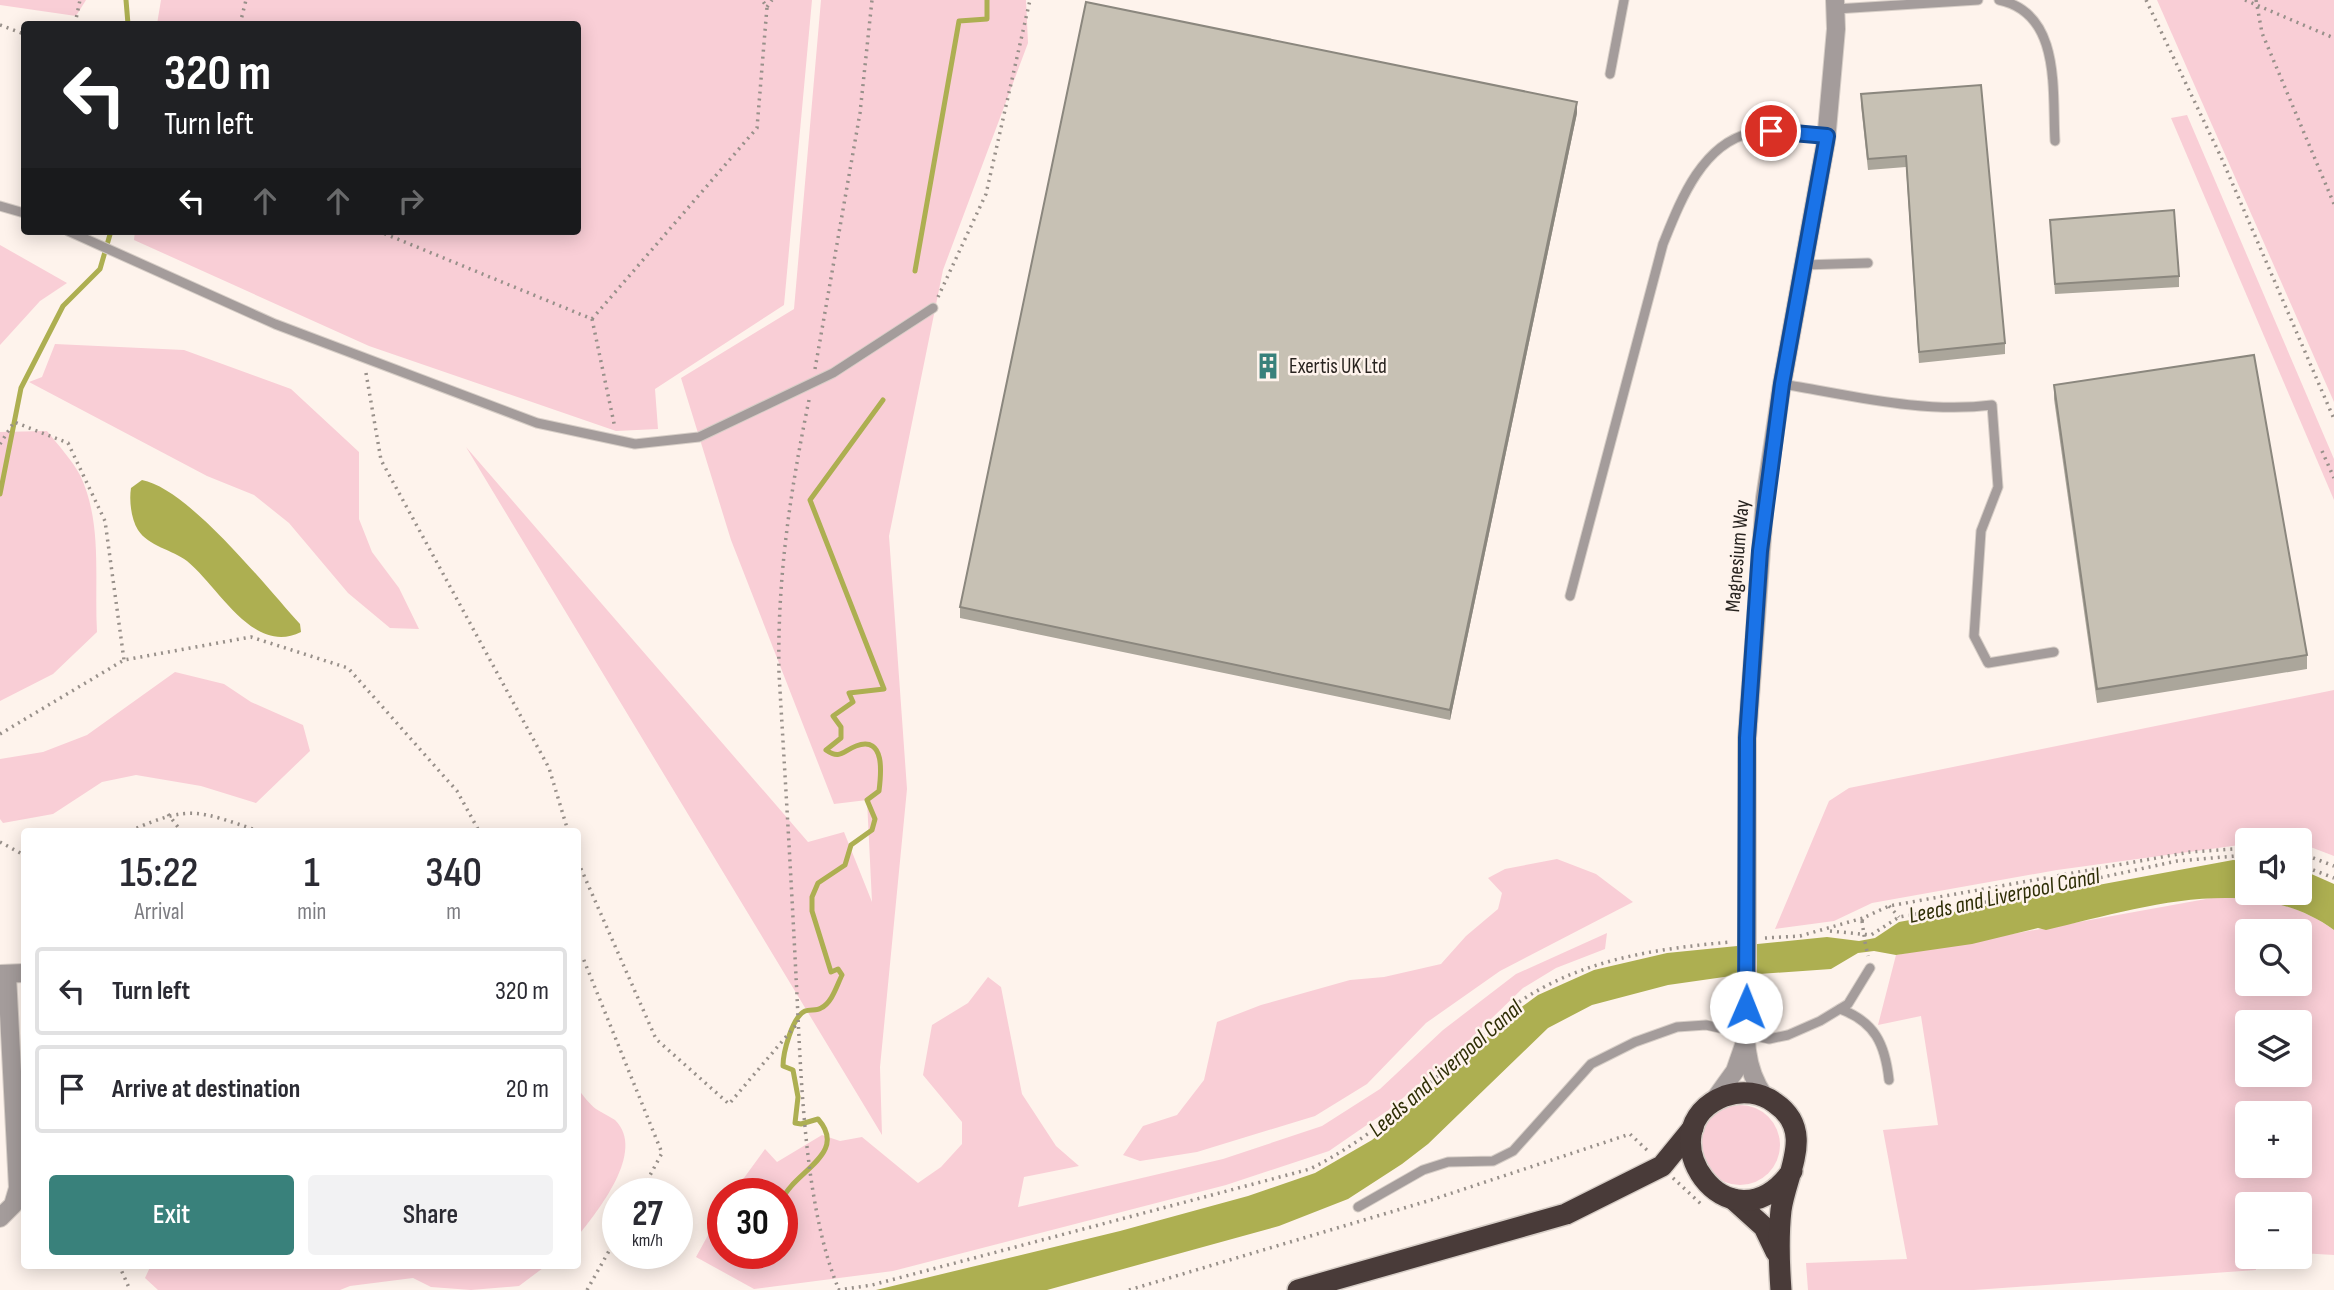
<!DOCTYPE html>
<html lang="en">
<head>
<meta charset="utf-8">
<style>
	:root { --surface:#fff; --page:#f2f2f3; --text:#2b2b33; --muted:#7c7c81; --line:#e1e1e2; --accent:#39817b }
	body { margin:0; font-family:"Sofia Sans Condensed",sans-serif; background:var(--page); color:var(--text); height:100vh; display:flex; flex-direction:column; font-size:26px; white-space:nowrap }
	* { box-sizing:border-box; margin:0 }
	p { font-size:23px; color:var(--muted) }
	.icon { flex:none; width:38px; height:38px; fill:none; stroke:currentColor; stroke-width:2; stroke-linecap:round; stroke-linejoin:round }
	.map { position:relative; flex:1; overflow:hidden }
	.drawer { position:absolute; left:21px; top:828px; width:560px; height:441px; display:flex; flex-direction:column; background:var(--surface); border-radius:7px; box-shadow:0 4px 18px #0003 }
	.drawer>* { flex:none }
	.guide { position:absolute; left:21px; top:21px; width:560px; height:214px; border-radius:7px; box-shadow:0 4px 18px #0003; background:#202124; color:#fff; overflow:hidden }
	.buttons { position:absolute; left:2235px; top:828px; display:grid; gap:14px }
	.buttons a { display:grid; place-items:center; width:77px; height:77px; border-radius:7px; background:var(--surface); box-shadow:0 4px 18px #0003; font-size:35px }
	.speed { position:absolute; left:602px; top:1178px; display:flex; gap:14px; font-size:35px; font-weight:700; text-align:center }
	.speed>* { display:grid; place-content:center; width:91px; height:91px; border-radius:50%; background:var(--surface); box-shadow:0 4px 18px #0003; line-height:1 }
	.speed small { font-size:18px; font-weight:400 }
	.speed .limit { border:10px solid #d22; background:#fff; color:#111 }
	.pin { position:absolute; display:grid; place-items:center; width:60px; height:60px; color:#fff; margin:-30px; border:4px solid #fff; border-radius:50%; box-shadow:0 2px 7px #0007 }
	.me { position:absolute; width:77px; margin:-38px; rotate:1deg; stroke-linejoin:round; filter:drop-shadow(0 0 5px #0008) }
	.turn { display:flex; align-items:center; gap:24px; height:147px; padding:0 28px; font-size:32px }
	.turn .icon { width:91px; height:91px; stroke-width:2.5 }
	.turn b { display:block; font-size:49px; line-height:60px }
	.lanes { display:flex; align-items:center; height:66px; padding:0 28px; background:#0003; justify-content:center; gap:35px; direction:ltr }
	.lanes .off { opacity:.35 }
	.eta { display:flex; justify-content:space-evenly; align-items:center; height:119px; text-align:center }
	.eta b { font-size:42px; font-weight:600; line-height:49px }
	.cta { display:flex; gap:14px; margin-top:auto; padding:14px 28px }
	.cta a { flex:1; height:80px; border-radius:7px; background:var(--accent); color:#fff; font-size:28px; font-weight:600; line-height:80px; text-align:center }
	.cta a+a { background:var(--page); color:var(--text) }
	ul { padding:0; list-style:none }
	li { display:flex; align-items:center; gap:21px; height:88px; margin:0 14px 10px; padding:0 14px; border:4px solid var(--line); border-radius:7px }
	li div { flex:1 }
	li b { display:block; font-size:26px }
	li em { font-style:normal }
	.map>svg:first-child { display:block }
</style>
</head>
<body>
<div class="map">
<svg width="2334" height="1290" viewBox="0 0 2334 1290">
	<rect width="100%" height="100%" fill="#fef3ec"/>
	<g fill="#f9ced6" fill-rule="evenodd">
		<path d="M0 0H86L76 16 0 5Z"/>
		<path d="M161 0H812L784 305 655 389 658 429 616 431 369 346 134 240 135 231H578V24H157Z"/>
		<path d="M821 0H1026L1028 43 943 270 889 536 907 789 880 1067 882 1135 466 447 808 842 844 832 872 902 867 800 834 804 731 540 681 378 794 309Z"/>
		<path d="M2157 0H2334V402Z"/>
		<path d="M2187 115 2334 459V500L2171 118Z"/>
		<path d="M0 245 67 283 40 301 0 345Z"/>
		<path d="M55 344 184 350 291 389 359 452V519L372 552 399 588 419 629 390 628 348 593 289 523 254 495 207 476 29 382 42 377Z"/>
		<path d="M47 431C58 445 72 460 80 475 103 523 94 580 97 632L53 674 0 701V432Z"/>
		<path d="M175 672 224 684 251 702 303 725 310 751 256 803 201 786 136 775 102 782 53 814 3 823 0 819V759L43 752 87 735Z"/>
		<path d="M2334 690V856L2300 843V840H2247V844L2057 870 1872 903 1834 921 1775 929 1829 801 1849 788Z"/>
		<path d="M1557 859 1596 874 1633 902 1500 971 1426 1023 1367 1084 1315 1116 1197 1152 1140 1161 1123 1155 1143 1126 1177 1115 1204 1080 1217 1022 1261 1005 1350 980 1384 977 1441 964 1466 936 1498 909 1502 893 1488 878 1505 869Z"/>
		<path d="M2217 897C2260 897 2298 904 2334 930V1255L2300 1253V1204H2247V1256L2254 1257 2256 1270 1974 1290H1808L1806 1263 1907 1259 1883 1130 1938 1125 1921 1016 1878 1025 1896 955ZM2247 931H2300V984H2247ZM2247 1022H2300V1074H2247ZM2247 1113H2300V1166H2247Z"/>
		<path d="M1607 933 1605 949 1556 968 1523 988 1459 1050 1390 1109 1329 1151 1226 1185 893 1271 754 1289 696 1257 723 1208V1253H782V1194L733 1193 765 1149 777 1162 822 1135 840 1141 862 1137 918 1183 941 1167 962 1144V1122L923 1075 932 1025 968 1003 988 977 1001 987 1022 1094 1056 1146 1079 1166 1024 1177 1018 1207 1223 1159 1322 1126 1380 1089 1443 1030 1516 974Z"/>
		<path d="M578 1089C583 1095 589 1104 596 1109 602 1113 609 1116 615 1120 647 1151 597 1212 578 1236Z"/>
		<circle cx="1740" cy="1145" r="40"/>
		<path d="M151 1265H547L519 1286 471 1290 431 1287 413 1278 350 1286 340 1290H158L145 1278Z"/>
	</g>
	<g fill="#adaf51">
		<path d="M142 480C189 489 266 587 300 624L301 632C253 656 219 587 187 561 173 550 148 546 138 530 131 519 129 500 131 488Z"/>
		<path d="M2233 860 2247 861V892H2300V869L2334 884V930C2252 870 2137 909 2046 930L2038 928 1972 944 1896 955 1874 951 1858 953 1831 969 1731 976 1668 985 1592 1005 1548 1028 1428 1144 1402 1164 1348 1199 1279 1226 1047 1290H876L1120 1231 1248 1196 1315 1173 1372 1140 1421 1100 1509 1016 1538 995 1594 970 1667 953 1827 937 1859 941 1875 938 1899 922Z"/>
	</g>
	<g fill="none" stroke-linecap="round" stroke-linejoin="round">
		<g stroke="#adaf51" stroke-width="5">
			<path d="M126 0 128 24"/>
			<path d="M915 271 959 21 987 19V0"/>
			<path d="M0 494 21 388 63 306 100 269 111 231"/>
			<path d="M782 1200C794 1171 849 1154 818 1119L801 1124 795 1123 798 1097 793 1070 783 1066C783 1053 792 1017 805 1011 810 1009 817 1011 821 1008 832 1003 837 985 842 975L838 969 831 972 812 911V897L818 883 845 865 851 845 872 830 875 819 867 800 879 791C881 775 886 735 856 746 843 751 840 760 826 750L841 738V727L833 716 853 702 849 693 884 689 810 500 883 400"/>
		</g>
		<g stroke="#d7cec7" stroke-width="11">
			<g id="lane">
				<path d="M1999 0C2062 13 2052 92 2055 141"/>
				<path d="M1836 9 1978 0"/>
				<path d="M1610 74 1624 0"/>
				<path d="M0 206 24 213"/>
				<path d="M68 231 275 324 537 423 635 444 699 437 833 373 933 308"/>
				<path d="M1803 265 1868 263"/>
				<path d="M1782 384C1850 395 1923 414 1992 405L1998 487 1981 531 1974 636 1988 663 2054 652"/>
				<path d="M1570 596 1663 244C1680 202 1701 145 1750 133 1774 126 1803 133 1827 136"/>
				<path d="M1840 1009C1875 1022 1885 1044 1889 1080"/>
				<path d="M1358 1207 1423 1170 1448 1162 1493 1161 1513 1151 1591 1064 1635 1042 1677 1027 1706 1025 1769 1039 1788 1035 1820 1021 1848 1004 1870 968"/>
			</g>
		</g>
		<g stroke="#d7cec7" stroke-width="20">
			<g id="street">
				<path d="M1747 929V738L1765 498 1782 384 1826 141 1836 29 1835 0"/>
				<path d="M0 974 24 973"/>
				<path d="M1747 983C1746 1024 1740 1062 1764 1096"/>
				<path d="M1712 1103 1735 1071 1744 1045"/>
				<path d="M0 1218 13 1205 18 1188 7 975"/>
			</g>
		</g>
		<g stroke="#d7cec7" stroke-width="24">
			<g id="highway">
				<path d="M1733 1199 1764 1227 1776 1252"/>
				<path d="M1298 1290 1566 1214 1662 1166 1693 1128"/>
				<path d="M1781 1290C1779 1263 1778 1237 1781 1210 1786 1173 1816 1131 1775 1103 1761 1092 1742 1090 1725 1096 1641 1128 1729 1258 1792 1171"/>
			</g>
		</g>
		<g stroke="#98908a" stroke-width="3.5" stroke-dasharray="2 5" stroke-linecap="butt">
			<path d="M2146 0 2221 157 2334 419"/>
			<path d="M2245 0 2334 38"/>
			<path d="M2256 0 2262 33 2334 204"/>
			<path d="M767 7 772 0"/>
			<path d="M75 24 80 0"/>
			<path d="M240 24 246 0"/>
			<path d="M0 25 24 34"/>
			<path d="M378 231 592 319"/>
			<path d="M938 297 986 194 1030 0"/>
			<path d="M592 319 757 128 767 7 762 0"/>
			<path d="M592 319 615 428"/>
			<path d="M815 369 860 113 872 0"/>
			<path d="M366 373 381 460 549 768 568 831"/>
			<path d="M809 400C790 492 777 580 779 674 785 774 791 875 796 976 801 1070 803 1204 839 1290"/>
			<path d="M0 444 14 422 68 443 105 521 124 660"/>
			<path d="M2322 451 2334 478"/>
			<path d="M0 734 124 660 251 637 348 668 457 791 479 831"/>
			<path d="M168 814 181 831"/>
			<path d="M130 831C191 804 198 811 259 831"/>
			<path d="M0 842 24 855"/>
			<path d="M2300 853 2334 866"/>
			<path d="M578 862 656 1039 729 1104 796 1025"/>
			<path d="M2300 865 2334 878"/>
			<path d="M1889 906 1899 917"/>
			<path d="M1862 921 1863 918 1889 906 2190 852 2247 848"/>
			<path d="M1830 931 1871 935 1899 917 1997 900 2177 861 2247 855"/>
			<path d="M1765 938 1800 936 1863 918"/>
			<path d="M1865 942 1868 956"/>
			<path d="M578 958H583L662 1153 640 1194"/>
			<path d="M1673 1178 1701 1204"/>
			<path d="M119 1265 130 1290"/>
			<path d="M587 1290 618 1235"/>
			<path d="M838 1290 872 1285 1310 1169C1392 1128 1451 1061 1519 1002 1583 959 1655 949 1730 942"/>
			<path d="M1129 1290 1431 1200 1630 1134 1649 1152"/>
		</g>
		<use href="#lane" stroke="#a49c9b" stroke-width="9"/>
		<use href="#street" stroke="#a49c9b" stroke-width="18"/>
		<use href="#highway" stroke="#493b39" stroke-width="21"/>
		<g stroke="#d7cec7" stroke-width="20" stroke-linecap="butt">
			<path id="street-bridge" d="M1747 929V983"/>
		</g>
		<path stroke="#98908a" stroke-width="3.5" stroke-dasharray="2 5" stroke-linecap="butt" d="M1862 921 1865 942"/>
		<use href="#street-bridge" stroke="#a49c9b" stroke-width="18"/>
	</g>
	<g fill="#aba69b">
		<path d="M1981 85 2005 343V354L1919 363 1906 167 1868 170 1861 105V94Z"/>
		<path d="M1577 113 1450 720 960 618V607Z"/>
		<path d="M2050 220 2179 276V287L2055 294Z"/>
		<path d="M2054 385 2307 655V669L2097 703 2054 399Z"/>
	</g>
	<path fill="#8b877e" d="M1577 102V113L1450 720V710Z"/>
	<g fill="#c7c1b4" stroke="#8b877e" stroke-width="2">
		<path d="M1086 2 1577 102 1450 710 960 607Z"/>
		<path d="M1981 85 2005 343 1919 352 1906 156 1868 159 1861 94Z"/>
		<path d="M2174 210 2179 276 2055 284 2050 220Z"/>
		<path d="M2254 355 2307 655 2097 689 2054 385Z"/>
	</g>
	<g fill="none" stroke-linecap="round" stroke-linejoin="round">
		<g stroke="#114b97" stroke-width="18">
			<path id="route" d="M1746 1007 1747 738 1760 551 1782 384 1827 136 1771 131"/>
		</g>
		<use href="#route" stroke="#1a73e8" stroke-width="12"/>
	</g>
	<defs>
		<g id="building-bare" transform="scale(2.1)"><path d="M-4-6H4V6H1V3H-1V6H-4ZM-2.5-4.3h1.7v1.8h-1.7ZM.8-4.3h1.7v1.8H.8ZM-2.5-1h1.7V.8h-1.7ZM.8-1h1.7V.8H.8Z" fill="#39817b" stroke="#fef3ec" stroke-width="2.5" paint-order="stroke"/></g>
	</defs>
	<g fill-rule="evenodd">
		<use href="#building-bare" x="1268" y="366"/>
	</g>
	<g text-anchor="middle" stroke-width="5" stroke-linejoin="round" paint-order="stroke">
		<g font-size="21" fill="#28231f" stroke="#fef3ec" text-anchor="start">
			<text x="1289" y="373">Exertis UK Ltd</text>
		</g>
		<g font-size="21" fill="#28231f" stroke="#fef3ec">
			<text transform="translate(1737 556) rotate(-85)" y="7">Magnesium Way</text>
		</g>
		<g font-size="23" font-style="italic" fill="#2e2e05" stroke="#fef3ec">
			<text transform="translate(2004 895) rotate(-12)" y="8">Leeds and Liverpool Canal</text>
			<text transform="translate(1445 1068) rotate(-41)" y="8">Leeds and Liverpool Canal</text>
		</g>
	</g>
</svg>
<div class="buttons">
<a><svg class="icon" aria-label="sound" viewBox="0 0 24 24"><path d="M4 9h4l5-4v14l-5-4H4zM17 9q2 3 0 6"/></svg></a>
<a><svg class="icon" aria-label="search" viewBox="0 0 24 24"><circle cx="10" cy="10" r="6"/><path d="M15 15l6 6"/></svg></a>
<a><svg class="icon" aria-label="layers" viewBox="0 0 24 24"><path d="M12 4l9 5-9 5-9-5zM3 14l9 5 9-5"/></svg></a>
<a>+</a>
<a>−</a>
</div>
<div class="speed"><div>27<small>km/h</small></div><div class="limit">30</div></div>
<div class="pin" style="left:1771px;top:131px;background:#d93025"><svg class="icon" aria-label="arrive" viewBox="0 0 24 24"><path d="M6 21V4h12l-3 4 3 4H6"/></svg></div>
<svg class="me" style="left:1746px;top:1007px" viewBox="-20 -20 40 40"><circle r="19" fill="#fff"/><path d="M0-13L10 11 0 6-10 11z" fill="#1a73e8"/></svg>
<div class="guide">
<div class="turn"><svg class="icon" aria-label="left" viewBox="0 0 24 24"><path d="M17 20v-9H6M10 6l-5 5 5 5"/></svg><div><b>320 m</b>Turn left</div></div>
<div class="lanes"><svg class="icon" aria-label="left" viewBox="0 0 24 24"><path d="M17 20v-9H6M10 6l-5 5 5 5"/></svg><svg class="icon off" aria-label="ahead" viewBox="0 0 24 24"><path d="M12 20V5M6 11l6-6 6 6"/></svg><svg class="icon off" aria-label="ahead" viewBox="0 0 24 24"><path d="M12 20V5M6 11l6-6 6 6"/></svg><svg class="icon off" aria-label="right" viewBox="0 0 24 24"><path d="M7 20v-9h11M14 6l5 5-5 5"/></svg></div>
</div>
<section class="drawer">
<div class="eta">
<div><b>15:22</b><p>Arrival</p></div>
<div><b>1</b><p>min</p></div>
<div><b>340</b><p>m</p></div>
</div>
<ul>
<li><svg class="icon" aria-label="left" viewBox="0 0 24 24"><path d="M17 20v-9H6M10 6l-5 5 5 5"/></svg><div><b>Turn left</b></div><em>320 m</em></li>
<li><svg class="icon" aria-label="arrive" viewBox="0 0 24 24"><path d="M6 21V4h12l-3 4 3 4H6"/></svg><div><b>Arrive at destination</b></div><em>20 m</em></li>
</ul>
<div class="cta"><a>Exit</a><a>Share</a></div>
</section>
</div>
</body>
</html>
